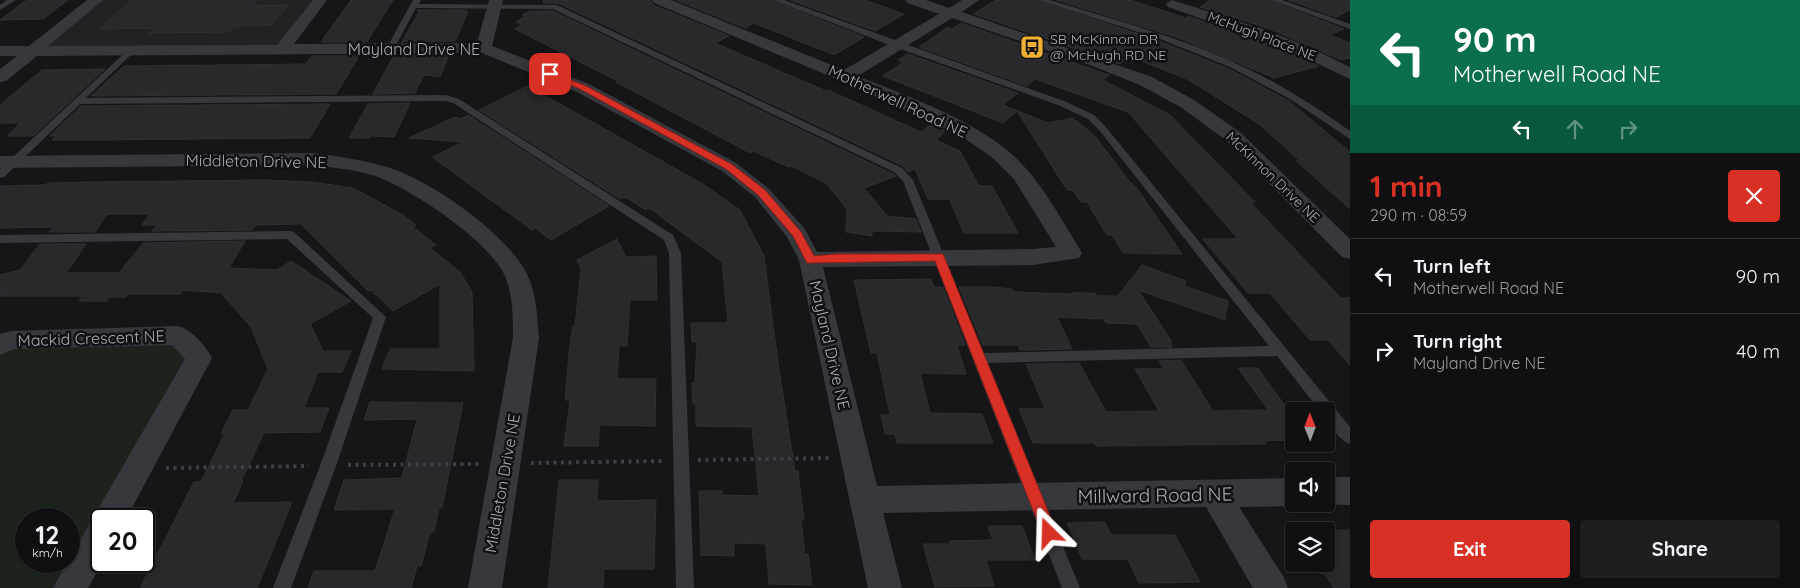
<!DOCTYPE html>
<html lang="en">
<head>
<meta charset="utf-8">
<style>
	:root { --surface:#101012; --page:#1e1e20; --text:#f1f3f6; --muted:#9c9d9f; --line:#303032; --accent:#d93025 }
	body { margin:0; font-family:Quicksand,sans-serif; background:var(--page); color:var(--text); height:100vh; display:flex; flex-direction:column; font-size:19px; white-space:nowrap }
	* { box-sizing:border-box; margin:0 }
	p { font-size:16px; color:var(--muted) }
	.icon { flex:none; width:28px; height:28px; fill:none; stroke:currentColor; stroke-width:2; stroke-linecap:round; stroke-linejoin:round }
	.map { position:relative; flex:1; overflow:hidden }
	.sheet { display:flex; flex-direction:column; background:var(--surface); width:450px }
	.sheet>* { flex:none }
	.banner { background:#0b6e4f; color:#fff; overflow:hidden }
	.needle { width:32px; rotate:359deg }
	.buttons { position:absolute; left:1285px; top:402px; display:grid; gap:10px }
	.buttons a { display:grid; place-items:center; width:50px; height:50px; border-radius:5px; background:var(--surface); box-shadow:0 1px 4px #0004,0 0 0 1px var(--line); font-size:25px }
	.speed { position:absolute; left:15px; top:508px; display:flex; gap:10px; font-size:25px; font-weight:700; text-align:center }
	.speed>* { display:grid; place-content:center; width:65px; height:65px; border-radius:50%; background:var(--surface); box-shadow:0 1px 4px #0004,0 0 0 1px var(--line); line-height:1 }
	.speed small { font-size:12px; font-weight:400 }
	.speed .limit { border:2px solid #111; border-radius:8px; background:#fff; color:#111 }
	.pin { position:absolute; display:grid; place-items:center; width:42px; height:42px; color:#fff; margin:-21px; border-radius:10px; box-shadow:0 2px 8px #0006 }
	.me { position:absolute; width:55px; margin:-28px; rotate:338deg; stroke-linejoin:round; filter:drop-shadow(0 0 4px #0008) }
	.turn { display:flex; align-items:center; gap:18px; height:105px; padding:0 20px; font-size:22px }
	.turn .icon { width:65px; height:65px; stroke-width:2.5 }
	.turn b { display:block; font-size:35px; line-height:42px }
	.lanes { display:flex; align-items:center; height:48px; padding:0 20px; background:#0003; justify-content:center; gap:25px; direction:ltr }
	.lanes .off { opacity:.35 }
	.round { display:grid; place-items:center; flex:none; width:52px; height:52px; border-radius:5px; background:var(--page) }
	.overview { display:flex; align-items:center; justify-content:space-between; height:85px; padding:0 20px }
	h1 { font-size:30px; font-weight:700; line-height:38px; color:var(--accent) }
	.primary-button { display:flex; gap:10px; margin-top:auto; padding:10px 20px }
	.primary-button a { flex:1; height:58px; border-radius:5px; background:var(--accent); color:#fff; font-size:20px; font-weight:700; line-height:58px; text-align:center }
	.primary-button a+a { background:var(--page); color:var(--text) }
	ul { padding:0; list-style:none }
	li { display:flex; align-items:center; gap:15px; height:75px; padding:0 20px; border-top:1px solid var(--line) }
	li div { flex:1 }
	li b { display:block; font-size:19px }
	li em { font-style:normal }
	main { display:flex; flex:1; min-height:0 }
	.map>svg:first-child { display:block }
</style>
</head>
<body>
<main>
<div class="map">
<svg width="1350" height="588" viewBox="0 0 1350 588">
	<rect width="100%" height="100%" fill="#161618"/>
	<path fill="#222225" d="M96 0H320L282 49 32 51Z"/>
	<path fill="#1c231d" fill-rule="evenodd" d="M178 335 199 358 101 519V533L70 588H0V345ZM26 519H69V561H26Z"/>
	<g fill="#29292c" stroke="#303034">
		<path d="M27 0H68L43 19 0 20Z"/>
		<path d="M131 0H257L252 6 288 5 271 25 234 26 229 32 149 33 155 28 99 29Z"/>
		<path d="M351 0H393L367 42H321Z"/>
		<path d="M544 0H650L653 5 729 36 715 43 826 91 828 90 921 132 931 124 946 131 936 140 960 151 979 186H992L1018 233H964L949 199H928L915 169 908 172 903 166 558 3H543Z"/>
		<path d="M676 0H771L864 37 834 55 754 23 745 28Z"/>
		<path d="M790 0H865L904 14 875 31Z"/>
		<path d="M996 0H1036L1159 41 1229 69 1289 101 1350 152V209L1296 161H1300L1259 124 1187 79 1129 56 1120 64 974 14Z"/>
		<path d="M1056 0H1130L1186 18 1188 16 1279 48 1319 66 1274 78 1179 38Z"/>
		<path d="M1210 0H1269L1344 29 1330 35 1350 43V58L1341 60 1270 29 1200 7Z"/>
		<path d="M1288 0H1350V10L1336 17Z"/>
		<path d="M417 10H465L468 12 455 41 402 42 419 12Z"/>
		<path d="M530 11H553L893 174 896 176 864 188 887 216 916 219 921 232 872 231V236L846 232 847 209 826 183 792 166 789 167 753 151 750 153 616 82 618 81 515 29 522 24 516 22 526 16 522 15Z"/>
		<path d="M961 23 1109 75 1103 80 1170 115 1255 202H1250L1341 298H1350V365L1328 340H1310L1270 293H1248L1203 239H1238L1128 112 1035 79 1027 86 919 47 948 27 952 29Z"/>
		<path d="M908 54 1018 93 1003 105 1048 123 1073 118 1094 135 1130 182 1136 187 1182 254 1123 253 1112 235H1107L1087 202H1081L1073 190H1067L1017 111 1003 123 883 76 903 62 898 60Z"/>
		<path d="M394 55H449L440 77 424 75 415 93 373 94Z"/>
		<path d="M312 56H359L336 94 91 96 124 66 306 64Z"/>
		<path d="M105 69 33 136H7L20 123H0V105L42 70Z"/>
		<path d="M528 86 703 184 740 210 764 256 778 363 795 471H798L804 520H801L805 554H808L812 585 769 584 766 544 734 543V556L701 555 699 491H722V495L759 496 752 427 696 426V404H693L692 383H695L697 342H692L691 323H728L722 262 649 208 646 210 625 197 620 199 479 110Z"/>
		<path d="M410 103 394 137 371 136 370 138H349L368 104Z"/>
		<path d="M330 104 310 138 92 140H52L56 136H50L81 106Z"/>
		<path d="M468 115 609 206 551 240 535 228 532 230 432 157 463 142 409 138 455 117 461 119Z"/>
		<path d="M264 180 311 182 353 188 403 215 416 225 413 227 436 245 430 248 460 272 472 292 474 371 382 369 390 349H440V284L393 311 371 290 368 291 301 224 255 225 252 230 152 231 157 225H142L150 214H107L95 232H49L53 227 0 228V186L45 185 48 183 92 182Z"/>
		<path d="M617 239 626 257 656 256 657 300H630L627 346H619L617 379H656L655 426 600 425 598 446H564L570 400H565L569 353 573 326H575L581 268 577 260Z"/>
		<path d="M245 241 229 268 277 270 291 261 351 301 310 324 323 351H351L342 372H318L304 408H329L320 432 264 433 241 481H243L233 503 292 502 257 588H140L194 482H201L225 433 221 434 233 410H248L268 369 251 327 221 293 183 290 180 294H128L126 297H109L107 301H79L83 296H0V275L20 270 40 244H86L66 273H119L143 243Z"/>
		<path d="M1142 265 1186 281 1184 286 1228 301 1225 320 1138 290 1172 342H1169L1172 347H1151L1137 324 1106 323 1104 319 1057 317 1072 349 1020 350 1018 345H983L959 287H992L1012 289 1014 292 1072 294V293H1095L1097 296H1118Z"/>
		<path d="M931 279 934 287H943L965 345H957L966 374 920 373 930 413 982 414 993 443H897L895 434H885L881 415H890L877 353H871L854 280Z"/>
		<path d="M1181 360 1213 411 1268 410 1238 368H1258L1288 410 1294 409V440L1264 441 1266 444 1096 446 1094 443H1033L1019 409H1045L1026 364 1079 363 1106 412 1159 411 1135 369H1164L1159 361Z"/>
		<path d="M370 402 463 403 442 508H439L434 532H430L421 566H417L411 588H308L314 571H375L395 509 334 510 344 480 402 478 417 419 364 420Z"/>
		<path d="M559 480H598L597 501 656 500 654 569H604L603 588H548Z"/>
		<path d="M1105 522 1111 535H1175L1200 582 1139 583 1128 559H1082L1067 523Z"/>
		<path d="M988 526H1022L1035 560H986L994 586 935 587 923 544H950V541L993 540Z"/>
		<path d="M1350 530V588H1334L1325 574H1320L1313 564H1326V531H1294V534L1292 531Z"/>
	</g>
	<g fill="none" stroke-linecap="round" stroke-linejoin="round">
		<g stroke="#3d3f44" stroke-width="4" stroke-dasharray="3 4.5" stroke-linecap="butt">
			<path d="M698 460 829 458"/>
			<path d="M531 463 664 461"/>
			<path d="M348 465 479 464"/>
			<path d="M166 468 309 466"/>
		</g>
		<g fill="#37383d" fill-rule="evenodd">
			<path d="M7 0H16L0 10V5Z"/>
			<path d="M413 0H421L419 4 557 5 902 168 913 180 984 353 1269 346 1099 130 1088 119 1058 105 895 47 773 0H784L1064 101 1094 115 1105 126 1350 427V444C1339 440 1326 423 1326 411H1320L1277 356 988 363 1080 588H1062L903 181 894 172 553 9 416 8 394 49 387 51 386 49Z"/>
			<path d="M1038 0H1050C1118 21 1188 39 1252 71 1287 88 1319 109 1350 131V139L1290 99 1230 67 1160 39Z"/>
			<path d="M1271 0H1282L1350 24V29Z"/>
			<path d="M130 48 134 51 133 53 86 98 446 95 459 99 673 235 681 253 694 588H676L669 253 664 240 453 103 445 101 80 104 4 177 0 178V169Z"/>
			<path d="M290 231 294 232 386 317 336 466 291 588H273L320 466 373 318 287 239 0 243V235Z"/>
		</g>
		<g fill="#37383d" fill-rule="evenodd">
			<path d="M87 0H103L48 46 277 45 313 0H327L294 44 477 43 489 0H503L492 46 589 84 736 163 769 189 805 229 817 252 1033 249 1056 247 1014 179 993 158 964 138 856 87 654 3 652 0H671L844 70 939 14 907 3 905 0H926L949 8 962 0H979L962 12 1152 77 1194 100 1241 133 1350 239V259L1342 257 1227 141 1182 108 1140 85 1090 65 952 18 858 76C909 97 981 122 1020 162 1045 188 1063 222 1082 253L1079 258 1033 265 823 267 877 486 1294 478V504H1299L1294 506 1239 507 1283 576 1288 588H1253L1206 507 883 513 902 588H868L799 260 787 237 755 197 722 171 577 92 482 53 37 56 6 81 0 82V69L17 56H0V46H29Z"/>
			<path d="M1172 0 1269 31 1313 49 1350 67V79L1280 46 1168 7 1166 4Z"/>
			<path d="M311 153C338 156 364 160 390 168 433 182 507 234 527 274 537 294 537 317 539 338L502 588H468L513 338C513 317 513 293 504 274 487 240 414 191 378 177 357 169 333 168 311 165L0 168V156Z"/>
			<path d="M178 326C192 330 205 345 212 358L126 519H101L103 561 88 588H53L90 523 94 521 98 509 185 359 172 345 14 349 0 355V334L11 331Z"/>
			<path d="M1326 477H1350V505L1324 504H1326Z"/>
		</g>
	</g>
	<path fill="#d93025" stroke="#8d1f18" d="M547 73H553L586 86 733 165 765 190 801 232 814 256 836 254H943L1057 533 1054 538 1049 540 1044 538 1042 533 935 261 807 263 793 236 758 195 726 169 580 89 547 76Z"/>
	<defs>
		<g id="bus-square" transform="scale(1.25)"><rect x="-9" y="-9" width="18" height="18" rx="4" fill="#f2b134" stroke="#111113"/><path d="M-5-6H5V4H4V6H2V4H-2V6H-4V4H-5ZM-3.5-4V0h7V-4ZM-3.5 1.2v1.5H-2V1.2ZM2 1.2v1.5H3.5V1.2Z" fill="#111"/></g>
	</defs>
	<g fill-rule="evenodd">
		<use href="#bus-square" x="1032" y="47"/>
	</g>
	<g text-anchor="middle" stroke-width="5" stroke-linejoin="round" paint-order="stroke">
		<g font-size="14" fill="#a8adb8" stroke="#111113">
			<text transform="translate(1262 36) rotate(21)" y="5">McHugh Place NE</text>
			<text transform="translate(1273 177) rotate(44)" y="5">McKinnon Drive NE</text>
		</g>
		<g font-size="14" fill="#a8adb8" stroke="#111113" text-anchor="start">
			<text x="1050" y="44">SB McKinnon DR<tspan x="1050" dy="16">@ McHugh RD NE</tspan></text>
		</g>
		<g font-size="16" fill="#a8adb8" stroke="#111113">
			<text x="414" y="55">Mayland Drive NE</text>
			<text transform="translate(898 101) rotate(25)" y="6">Motherwell Road NE</text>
			<text transform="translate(256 161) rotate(1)" y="6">Middleton Drive NE</text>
			<text transform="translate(91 338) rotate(-2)" y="6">Mackid Crescent NE</text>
			<text transform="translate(830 345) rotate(77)" y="6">Mayland Drive NE</text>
			<text transform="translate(502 483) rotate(-80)" y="6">Middleton Drive NE</text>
		</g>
		<g font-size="19" fill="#a8adb8" stroke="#111113">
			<text transform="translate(1155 495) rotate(-1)" y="7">Millward Road NE</text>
		</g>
	</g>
</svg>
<div class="buttons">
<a><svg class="needle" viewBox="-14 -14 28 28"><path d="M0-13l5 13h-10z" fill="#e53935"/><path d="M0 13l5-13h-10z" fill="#9c9d9f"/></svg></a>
<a><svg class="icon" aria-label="sound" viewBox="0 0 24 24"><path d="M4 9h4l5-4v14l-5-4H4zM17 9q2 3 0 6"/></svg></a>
<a><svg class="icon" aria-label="layers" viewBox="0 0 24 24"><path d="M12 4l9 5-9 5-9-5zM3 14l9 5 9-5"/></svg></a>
</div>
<div class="speed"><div>12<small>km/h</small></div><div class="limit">20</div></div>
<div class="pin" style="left:550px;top:74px;background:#d93025"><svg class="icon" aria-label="arrive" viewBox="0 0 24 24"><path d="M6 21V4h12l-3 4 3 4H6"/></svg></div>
<svg class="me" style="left:1049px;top:533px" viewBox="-20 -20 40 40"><path d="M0-17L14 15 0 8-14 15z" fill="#d93025" stroke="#fff" stroke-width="4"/></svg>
</div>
<section class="sheet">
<div class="banner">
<div class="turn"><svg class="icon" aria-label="left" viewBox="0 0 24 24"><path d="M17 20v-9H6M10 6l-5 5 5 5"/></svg><div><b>90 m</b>Motherwell Road NE</div></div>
<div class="lanes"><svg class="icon" aria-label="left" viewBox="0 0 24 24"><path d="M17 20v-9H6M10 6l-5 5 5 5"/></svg><svg class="icon off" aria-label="ahead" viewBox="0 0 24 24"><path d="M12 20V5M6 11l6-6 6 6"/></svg><svg class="icon off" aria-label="right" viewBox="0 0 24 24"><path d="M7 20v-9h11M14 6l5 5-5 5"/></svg></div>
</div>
<div class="overview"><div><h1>1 min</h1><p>290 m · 08:59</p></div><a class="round" style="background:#d93025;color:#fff"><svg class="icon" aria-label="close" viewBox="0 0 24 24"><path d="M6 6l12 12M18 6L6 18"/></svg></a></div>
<ul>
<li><svg class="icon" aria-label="left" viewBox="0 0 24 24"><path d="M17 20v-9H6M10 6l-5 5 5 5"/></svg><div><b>Turn left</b><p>Motherwell Road NE</p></div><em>90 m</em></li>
<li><svg class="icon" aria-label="right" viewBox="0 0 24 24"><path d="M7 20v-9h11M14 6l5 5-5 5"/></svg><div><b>Turn right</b><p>Mayland Drive NE</p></div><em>40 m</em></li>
</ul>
<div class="primary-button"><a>Exit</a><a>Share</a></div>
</section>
</main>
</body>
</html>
